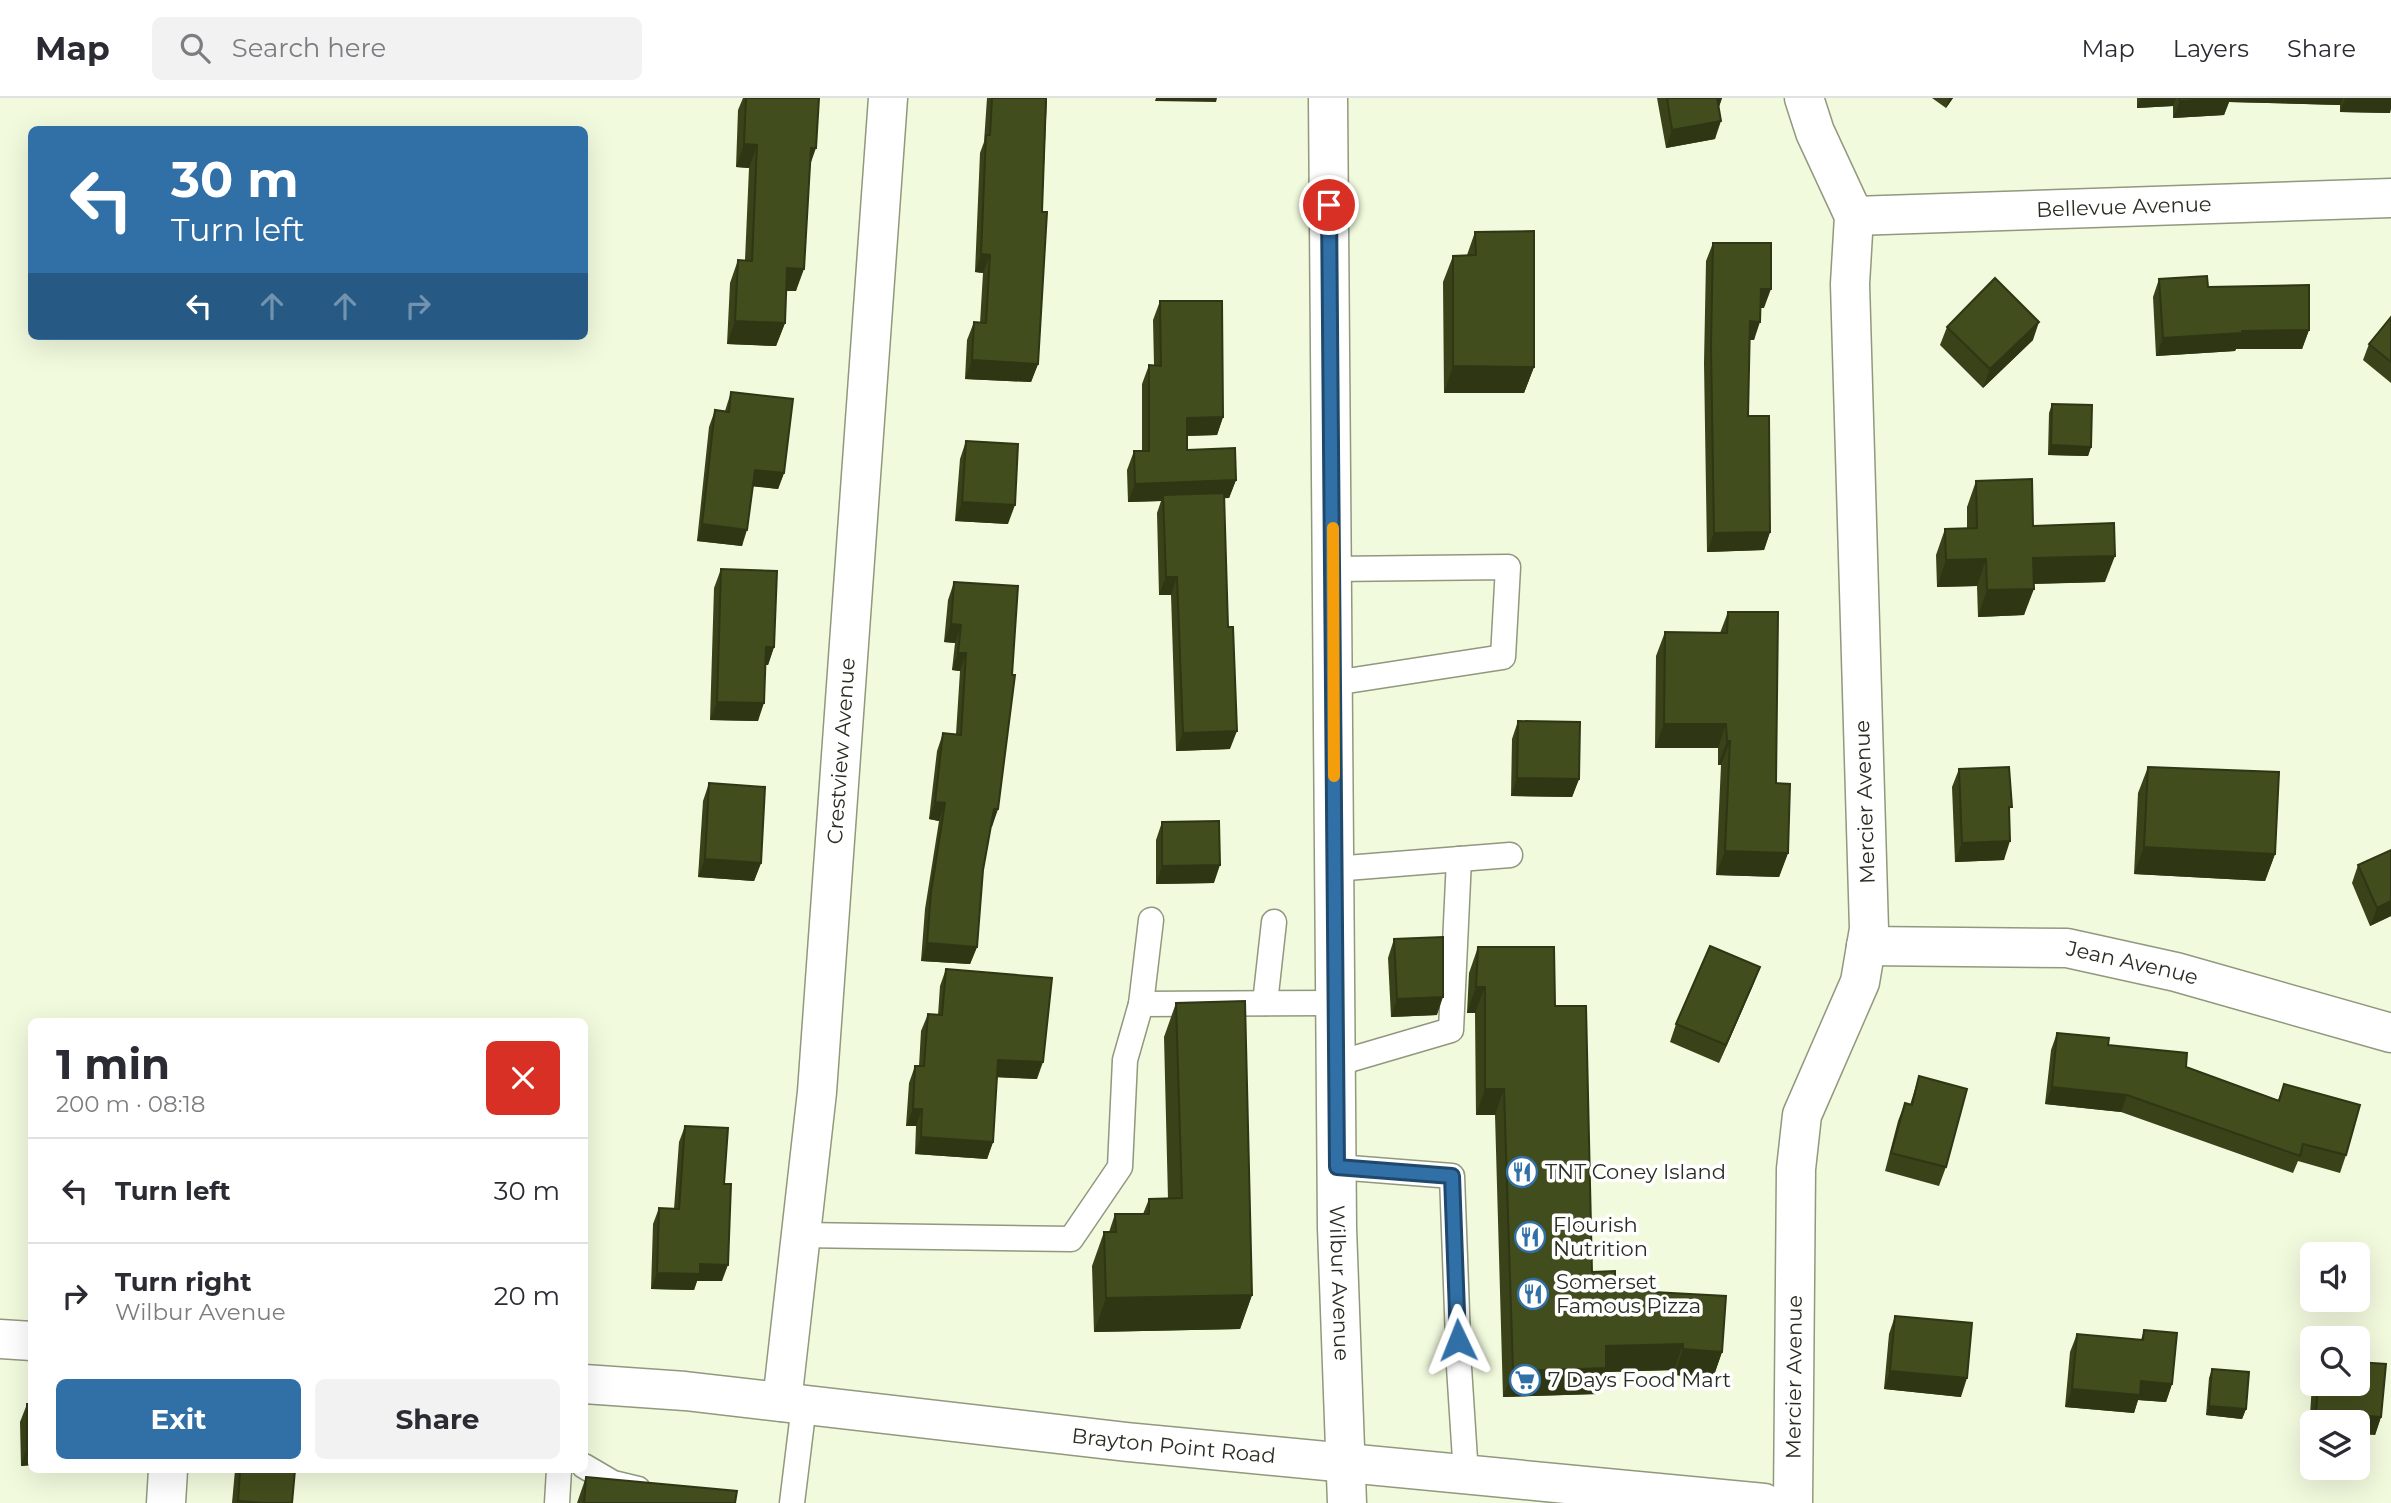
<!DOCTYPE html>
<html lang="en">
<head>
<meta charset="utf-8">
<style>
	:root { --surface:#fff; --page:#f2f2f3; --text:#2b2b33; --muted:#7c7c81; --line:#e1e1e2; --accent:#3070a6 }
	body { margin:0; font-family:Montserrat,sans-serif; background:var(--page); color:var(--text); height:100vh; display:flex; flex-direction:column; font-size:26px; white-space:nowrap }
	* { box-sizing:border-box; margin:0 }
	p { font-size:23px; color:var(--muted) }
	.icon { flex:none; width:38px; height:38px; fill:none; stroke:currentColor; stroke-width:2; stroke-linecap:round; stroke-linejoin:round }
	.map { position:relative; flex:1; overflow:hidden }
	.panel { position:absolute; left:28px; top:920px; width:560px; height:455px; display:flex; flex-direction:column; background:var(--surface); border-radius:10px; box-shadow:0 7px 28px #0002 }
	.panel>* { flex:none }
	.hud { position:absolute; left:28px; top:28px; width:560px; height:214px; border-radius:10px; box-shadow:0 7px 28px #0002; background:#3070a6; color:#fff; overflow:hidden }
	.fabs { position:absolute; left:2300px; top:1144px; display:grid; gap:14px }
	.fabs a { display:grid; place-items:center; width:70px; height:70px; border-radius:10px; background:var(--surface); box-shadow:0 7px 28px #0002; font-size:35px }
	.pin { position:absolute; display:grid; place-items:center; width:60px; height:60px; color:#fff; margin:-30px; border:4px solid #fff; border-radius:50%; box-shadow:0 2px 7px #0007 }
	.me { position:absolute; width:77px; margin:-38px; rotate:358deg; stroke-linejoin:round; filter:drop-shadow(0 0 5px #0008) }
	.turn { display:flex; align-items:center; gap:24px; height:147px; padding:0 28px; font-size:32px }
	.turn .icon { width:91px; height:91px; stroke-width:2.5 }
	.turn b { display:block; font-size:49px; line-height:60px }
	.lanes { display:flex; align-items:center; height:66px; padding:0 28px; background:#0003; justify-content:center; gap:35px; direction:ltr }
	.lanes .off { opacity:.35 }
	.round { display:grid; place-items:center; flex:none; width:74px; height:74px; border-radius:10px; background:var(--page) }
	.summary { display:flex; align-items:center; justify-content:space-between; height:119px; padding:0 28px }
	h1 { font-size:42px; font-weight:700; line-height:52px }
	.primary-button { display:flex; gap:14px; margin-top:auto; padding:14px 28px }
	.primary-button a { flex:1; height:80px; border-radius:10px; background:var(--accent); color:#fff; font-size:28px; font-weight:700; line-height:80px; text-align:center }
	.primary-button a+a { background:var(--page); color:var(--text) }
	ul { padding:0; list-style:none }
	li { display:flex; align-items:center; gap:21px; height:105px; padding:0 28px; border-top:2px solid var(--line) }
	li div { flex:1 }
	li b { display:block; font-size:26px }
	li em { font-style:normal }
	header { display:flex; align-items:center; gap:42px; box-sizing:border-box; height:98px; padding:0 35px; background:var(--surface); border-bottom:2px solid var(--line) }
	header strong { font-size:33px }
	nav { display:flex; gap:38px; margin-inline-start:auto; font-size:24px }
	.search { width:490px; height:63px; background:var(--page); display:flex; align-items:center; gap:18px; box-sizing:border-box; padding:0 24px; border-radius:10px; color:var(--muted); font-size:26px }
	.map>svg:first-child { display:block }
</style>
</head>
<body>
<header>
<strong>Map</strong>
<div class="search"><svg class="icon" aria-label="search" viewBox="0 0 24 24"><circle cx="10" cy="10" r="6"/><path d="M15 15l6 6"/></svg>Search here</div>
<nav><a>Map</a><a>Layers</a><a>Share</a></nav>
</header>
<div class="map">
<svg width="2391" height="1405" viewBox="0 0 2391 1405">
	<rect width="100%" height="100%" fill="#f1fadd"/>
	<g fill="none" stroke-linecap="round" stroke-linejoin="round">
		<g stroke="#90987e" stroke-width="27">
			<g id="service">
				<path d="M1333 471 1508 469 1503 559 1334 585"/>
				<path d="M1334 771 1510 757"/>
				<path d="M1265 905 1274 824"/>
				<path d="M1141 906 1151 822"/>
				<path d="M1335 966 1451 932 1459 761"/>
				<path d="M1337 1069 1452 1078 1459 1269 1466 1377"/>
				<path d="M801 1137 1071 1141 1120 1069 1125 962 1141 906 1335 905"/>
				<path d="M584 1368 613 1385 638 1391"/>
				<path d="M557 1405 559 1372"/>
				<path d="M792 1405 804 1307"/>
			</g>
		</g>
		<g stroke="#90987e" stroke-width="41">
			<g id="minor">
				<path id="s1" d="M1854 118 2391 100"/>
				<path id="s2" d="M1866 848 2067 850 2176 874 2391 935"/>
				<path id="s3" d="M782 1304 817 994 888 0"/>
				<path d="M166 1405 168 1372"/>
				<path id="s4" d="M1793 1405 1796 1071 1802 1017 1860 884 1869 831 1850 186 1854 118 1815 34 1804 0"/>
			</g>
		</g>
		<g stroke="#90987e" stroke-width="41">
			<g id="tertiary">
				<path d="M0 1241 32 1243"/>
				<path id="s5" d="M584 1286 685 1293 1127 1344 1764 1405"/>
			</g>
		</g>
		<g stroke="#90987e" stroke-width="41">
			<g id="primary">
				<path id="s6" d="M1328 0 1337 1130 1347 1405"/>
			</g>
		</g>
		<use href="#service" stroke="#fff" stroke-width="24"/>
		<use href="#minor" stroke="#fff" stroke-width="38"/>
		<use href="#tertiary" stroke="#fff" stroke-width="38"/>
		<use href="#primary" stroke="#fff" stroke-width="38"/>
	</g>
	<g fill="#394219">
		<path d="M743 0H819L810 68 796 193H786L785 225 776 248 727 246 730 185 738 162H745L749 70 736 69 738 12Z"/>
		<path d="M987 0H1047L1042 114 1038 266 1031 284 965 281 967 242 974 224 980 225 983 175 975 174 980 55 984 44Z"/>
		<path d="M1657 0H1722L1719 9 1715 41 1666 50Z"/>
		<path d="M1932 0H1953L1946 10Z"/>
		<path d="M2137 0H2391V10L2390 15 2340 14V7L2229 4 2224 17 2173 20V8L2137 10Z"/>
		<path d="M1475 134 1534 269 1524 295H1444L1443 184 1453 158 1467 157Z"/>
		<path d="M1713 145 1764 210H1761L1754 242H1749L1748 318 1770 434 1764 452 1707 454 1704 265 1706 163Z"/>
		<path d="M2159 181 2208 189 2309 232 2302 251H2236L2235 253 2156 258 2153 199Z"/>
		<path d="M1160 203 1223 319 1217 337 1187 338V352L1236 382 1229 400H1224L1230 651 1176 653 1171 497H1159L1157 415 1161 403 1128 404 1127 372 1134 353H1142V286L1149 267H1154L1153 222Z"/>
		<path d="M2391 219V285L2363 262 2369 246Z"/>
		<path d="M1947 229 2033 242 1983 290 1940 247Z"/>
		<path d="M731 294 784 375 778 391 753 388 742 448 697 443 709 329 715 312 725 313Z"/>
		<path d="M2052 306 2091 349 2088 358 2048 357 2049 315Z"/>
		<path d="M966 343 1008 426 955 423 960 361Z"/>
		<path d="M1976 383 2033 428 2105 484 2034 486 2024 517 1978 519 1977 488 1937 489 1936 457 1945 431 1967 430V409Z"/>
		<path d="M721 471 774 549 768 567H766L758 623 710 622 714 490Z"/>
		<path d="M954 484 998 711 991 729 983 772 977 849 970 866 921 863 925 811 939 723 929 721 937 653 943 635 956 636 960 573 952 572 955 545 944 544 948 502Z"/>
		<path d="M1728 514 1776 685 1788 755 1779 779 1716 777 1721 667H1718V650H1655L1656 558 1665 534 1720 535Z"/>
		<path d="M1518 623 1579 681 1572 699 1511 698 1512 641Z"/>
		<path d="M2148 669 2275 756 2265 783 2134 776 2138 695Z"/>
		<path d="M1959 671 2009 715 2004 762 1955 764 1952 689Z"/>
		<path d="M709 685 761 765 754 783 698 779 703 703Z"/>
		<path d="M1162 724 1214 785 1156 786V742Z"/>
		<path d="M2391 752V818L2370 828 2352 785 2358 767Z"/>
		<path d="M1394 841 1437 917 1391 919 1388 860Z"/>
		<path d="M1478 849 1555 908 1592 1174 1615 1186 1653 1194 1722 1254 1713 1280 1674 1277V1272L1605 1274 1597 1296 1503 1299 1495 1017H1476L1475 915H1467L1469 875Z"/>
		<path d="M1760 869 1753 887 1719 965 1670 944 1676 926Z"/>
		<path d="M946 871 1037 981 997 979 993 1044 987 1061 915 1056 916 1028H906L909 985 915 968H919L921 933 928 916 938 917 940 888Z"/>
		<path d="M1176 905 1252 1197 1240 1231 1094 1234 1092 1168 1104 1134H1109L1115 1116H1143L1149 1101H1168L1164 939Z"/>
		<path d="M2057 935 2108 947 2186 969 2278 1002 2284 986 2346 1057 2340 1075 2298 1063 2293 1075 2121 1014 2045 1006 2051 952Z"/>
		<path d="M1919 978 1946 1069 1939 1088 1885 1073 1898 1023 1905 1005 1910 1007Z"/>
		<path d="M685 1028 724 1086 722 1183H697L694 1192 651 1191 653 1126 659 1110 674 1111 679 1044Z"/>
		<path d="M1895 1218 1961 1299 1884 1291 1889 1236Z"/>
		<path d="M2144 1232 2172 1286 2166 1304 2138 1302 2134 1315 2065 1309 2070 1254 2077 1236 2141 1242Z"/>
		<path d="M2212 1271 2246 1311 2242 1321 2206 1317 2209 1280Z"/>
		<path d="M2312 1286H2357L2381 1319 2375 1337 2357 1325H2312V1332H2309Z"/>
		<path d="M27 1306H32V1367L21 1368 20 1324Z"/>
		<path d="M235 1372H295L292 1405H232Z"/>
		<path d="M586 1379 735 1405H577Z"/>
	</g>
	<g fill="#2e3614">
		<path d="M1156 0H1217L1216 4 1155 3Z"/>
		<path d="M1714 0H1722L1718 11Z"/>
		<path d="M1949 0H1953L1946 10Z"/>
		<path d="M2141 0H2176L2173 8 2137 10Z"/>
		<path d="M2225 0H2343L2340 7 2229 4 2224 17 2173 20 2180 3Z"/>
		<path d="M2345 0H2391V10L2390 15 2340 14Z"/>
		<path d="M1721 23 1715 41 1666 50 1672 32Z"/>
		<path d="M744 46 757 47 749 70 736 69Z"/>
		<path d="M811 50H816L808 73Z"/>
		<path d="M981 156 990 157 983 175 975 174Z"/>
		<path d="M787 170 804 171 796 193H779Z"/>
		<path d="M1761 191H1771L1764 210H1755Z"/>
		<path d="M735 223 785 225 776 248 727 246Z"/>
		<path d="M1750 223 1760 224 1754 242 1743 241Z"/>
		<path d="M2039 224 2033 242 1983 290 1990 271Z"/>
		<path d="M2309 232 2302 251H2236L2235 253 2156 258 2163 240 2242 233Z"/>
		<path d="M972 262 1038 266 1031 284 965 281Z"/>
		<path d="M1453 268 1534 269 1524 295H1444Z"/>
		<path d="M1223 319 1217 337 1180 338 1187 320Z"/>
		<path d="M2051 347 2091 349 2088 358 2048 357Z"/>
		<path d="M755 372 784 375 778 391 749 388Z"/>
		<path d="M1236 382 1229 400 1163 403V397L1161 403 1128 404 1135 386Z"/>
		<path d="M962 404 1015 407 1008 426 955 423Z"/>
		<path d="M702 426 747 432 742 448 697 443Z"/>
		<path d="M1770 434 1764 452 1707 454 1714 435Z"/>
		<path d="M2115 458 2105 484 2023 486 2033 460Z"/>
		<path d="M1986 461 1977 488 1937 489 1946 462Z"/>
		<path d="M1166 479H1177L1171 497H1159Z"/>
		<path d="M2034 491 2024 517 1978 519 1987 492Z"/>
		<path d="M951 526 961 527 955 545 944 544Z"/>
		<path d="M766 549H774L768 567H760Z"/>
		<path d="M958 555H966L960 573 952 572Z"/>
		<path d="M717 604 764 605 758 623 710 622Z"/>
		<path d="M1664 626H1726L1718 650H1655Z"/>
		<path d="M1237 633 1230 651 1176 653 1183 635Z"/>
		<path d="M1727 643H1730L1721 667H1718Z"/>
		<path d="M1517 680 1579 681 1572 699 1511 698Z"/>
		<path d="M935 704 945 705 939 723 929 721Z"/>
		<path d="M994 711H998L992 729 988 728Z"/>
		<path d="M2010 743 2004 762 1955 764 1962 745Z"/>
		<path d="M2144 749 2275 756 2265 783 2134 776Z"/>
		<path d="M1725 753 1788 755 1779 779 1716 777Z"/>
		<path d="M705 761 761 765 754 783 698 779Z"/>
		<path d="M1220 767 1214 785 1156 786 1162 768Z"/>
		<path d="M2391 803V818L2370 828 2377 810Z"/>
		<path d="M927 845 977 849 970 866 921 863Z"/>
		<path d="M1760 869 1753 887 1719 965 1726 947Z"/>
		<path d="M1476 889H1485L1475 915H1467Z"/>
		<path d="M1443 899 1437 917 1391 919 1397 901Z"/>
		<path d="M998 962 1043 964 1037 981 992 979Z"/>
		<path d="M2052 989 2127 997 2121 1014 2045 1006Z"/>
		<path d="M1485 991H1504L1495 1017H1476Z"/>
		<path d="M913 1011H922L916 1028H906Z"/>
		<path d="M921 1039 993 1044 987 1061 915 1056Z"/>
		<path d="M700 1166 728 1167 722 1183H697L694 1192 651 1191 657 1175Z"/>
		<path d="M1252 1197 1240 1231 1094 1234 1106 1200Z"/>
		<path d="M1683 1246 1674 1272 1605 1274 1597 1296 1503 1299 1513 1273 1606 1248Z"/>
		<path d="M1683 1251 1722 1254 1713 1280 1674 1277Z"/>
		<path d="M1890 1273 1967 1280 1961 1299 1884 1291Z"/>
		<path d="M2141 1283 2172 1286 2166 1304 2138 1302 2134 1315 2065 1309 2072 1291Z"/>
		<path d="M2209 1308 2246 1311 2242 1321 2206 1317Z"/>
		<path d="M2316 1314 2381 1319 2375 1337 2357 1336V1325H2312Z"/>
		<path d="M27 1349H32V1367L21 1368Z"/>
	</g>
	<g fill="#424d1d" stroke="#2e3614" stroke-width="2">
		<path d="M746 0H819L816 50H811L804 171 787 170 785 225 735 223 738 162 752 163 757 47 744 46Z"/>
		<path d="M992 0H1046L1042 114H1047L1038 266 972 262 974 224 986 225 990 157 981 156 986 37H990Z"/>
		<path d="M1667 0H1717L1721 23 1672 32Z"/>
		<path d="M2179 0H2231L2180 3Z"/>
		<path d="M1534 133V269L1453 268V158L1476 157 1475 134Z"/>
		<path d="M1713 145H1771V191H1761L1760 224 1750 223 1748 318H1769L1770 434 1714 435 1711 247Z"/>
		<path d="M2207 178 2208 189 2309 187V232L2242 233V235L2163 240 2159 181Z"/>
		<path d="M1995 180 2039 224 1990 271 1947 229Z"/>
		<path d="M1160 203H1222L1223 319 1187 320V352L1235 350 1236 382 1135 386 1134 353H1149V267L1161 268Z"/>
		<path d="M2391 219V264L2369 246Z"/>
		<path d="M731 294 793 301 784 375 755 372 747 432 702 426 715 312 729 314Z"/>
		<path d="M2052 306 2092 307 2091 349 2051 347Z"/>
		<path d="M966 343 1018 346 1015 407 962 404Z"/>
		<path d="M2032 381 2033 428 2114 425 2115 458 2033 460 2034 491 1987 492 1986 461 1946 462 1945 431 1977 430 1976 383Z"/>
		<path d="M1224 395 1228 529H1233L1237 633 1183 635 1177 479H1166L1163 397Z"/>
		<path d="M721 471 777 473 774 549H766L764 605 717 604Z"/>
		<path d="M954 484 1018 488 1012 577H1015L998 711H994L983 772 977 849 927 845 931 794 945 705 935 704 943 635 961 637 966 555H958L961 527 951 526Z"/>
		<path d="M1728 514H1778L1776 685 1790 686 1788 755 1725 753 1730 643H1727L1726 626H1664L1665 534 1727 535Z"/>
		<path d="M1518 623 1580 624 1579 681 1517 680Z"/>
		<path d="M2009 669 2012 709H2009L2010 743 1962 745 1959 671Z"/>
		<path d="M2148 669 2279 674 2275 756 2144 749Z"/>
		<path d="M709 685 765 689 761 765 705 761Z"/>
		<path d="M1219 723 1220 767 1162 768V724Z"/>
		<path d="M2391 752V803L2377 810 2358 767Z"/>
		<path d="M1443 839V899L1397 901 1394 841Z"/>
		<path d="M1710 848 1760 869 1726 947 1676 926Z"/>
		<path d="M1478 849H1554L1555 908H1586L1592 1174 1615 1173V1186L1652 1185 1653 1194 1726 1198 1722 1254 1683 1251V1246L1606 1248V1270L1513 1273 1504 991H1485V889H1476Z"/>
		<path d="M946 871 1052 880 1043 964 998 962 993 1044 921 1039 922 1011H913L915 968H924L928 916 942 917Z"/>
		<path d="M1245 903 1252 1197 1106 1200 1104 1134H1116L1115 1116H1149V1101L1182 1100 1176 905Z"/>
		<path d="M2057 935 2109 940 2108 947 2187 955 2186 969 2279 1003 2284 986 2360 1007 2346 1057 2303 1046 2300 1058 2127 997 2052 989Z"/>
		<path d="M1919 978 1967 991 1946 1069 1891 1055 1905 1005 1912 1007Z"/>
		<path d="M685 1028 728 1030 724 1086H731L728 1167 700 1166V1176L657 1175 659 1110 679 1111Z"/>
		<path d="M1895 1218 1972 1225 1967 1280 1890 1273Z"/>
		<path d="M2144 1232 2177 1235 2172 1286 2141 1283 2140 1297 2072 1291 2077 1236 2143 1242Z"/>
		<path d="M2357 1264 2386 1266 2381 1319 2316 1314 2318 1286H2357Z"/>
		<path d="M2212 1271 2249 1274 2246 1311 2209 1308Z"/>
		<rect x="27" y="1306" width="5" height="43"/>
		<path d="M240 1372H295L292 1405H264L238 1403Z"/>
		<path d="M586 1379 737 1393 735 1405H584Z"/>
	</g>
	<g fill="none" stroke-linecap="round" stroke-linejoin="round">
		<g stroke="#1f496c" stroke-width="18">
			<path id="route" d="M1329 107 1337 1069 1452 1078 1458 1242"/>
		</g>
		<use href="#route" stroke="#3070a6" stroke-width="12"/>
		<path stroke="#f59e0b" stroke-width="12" d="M1333 430 1334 678"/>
	</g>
	<defs>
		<g id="restaurant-ring" transform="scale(1.575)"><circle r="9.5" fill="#fff" stroke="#3070a6" stroke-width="1.5"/><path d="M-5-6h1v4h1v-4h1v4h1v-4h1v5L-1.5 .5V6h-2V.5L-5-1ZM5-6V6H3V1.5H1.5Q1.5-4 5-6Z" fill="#3070a6"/></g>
		<g id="supermarket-ring" transform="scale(1.575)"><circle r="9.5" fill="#fff" stroke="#3070a6" stroke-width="1.5"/><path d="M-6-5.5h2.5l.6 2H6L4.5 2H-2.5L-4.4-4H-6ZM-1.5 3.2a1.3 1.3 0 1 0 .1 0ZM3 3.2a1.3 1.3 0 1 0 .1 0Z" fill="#3070a6"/></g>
	</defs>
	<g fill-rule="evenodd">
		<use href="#restaurant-ring" x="1522" y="1074"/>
		<use href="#restaurant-ring" x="1530" y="1139"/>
		<use href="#restaurant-ring" x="1533" y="1196"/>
		<use href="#supermarket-ring" x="1525" y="1282"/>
	</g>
	<g text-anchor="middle" stroke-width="7" stroke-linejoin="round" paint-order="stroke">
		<g font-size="21" fill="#2a2d22" stroke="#fff">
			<text dy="7" stroke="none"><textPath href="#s1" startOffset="270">Bellevue Avenue</textPath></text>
			<text dy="7" stroke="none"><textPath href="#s3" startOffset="654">Crestview Avenue</textPath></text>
			<text transform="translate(1865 704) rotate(-92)" y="7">Mercier Avenue</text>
			<text dy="7" stroke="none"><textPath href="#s2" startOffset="268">Jean Avenue</textPath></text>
			<text dy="7" stroke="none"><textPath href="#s6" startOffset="1185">Wilbur Avenue</textPath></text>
			<text dy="7" stroke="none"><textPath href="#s4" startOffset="126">Mercier Avenue</textPath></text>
			<text dy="7" stroke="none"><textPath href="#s5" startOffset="593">Brayton Point Road</textPath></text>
		</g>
		<g font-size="21" fill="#2a2d22" stroke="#fff" text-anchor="start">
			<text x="1545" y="1081">TNT Coney Island</text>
			<text x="1553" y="1134">Flourish<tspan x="1553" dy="24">Nutrition</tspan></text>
			<text x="1556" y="1191">Somerset<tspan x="1556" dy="24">Famous Pizza</tspan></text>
			<text x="1548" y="1289">7 Days Food Mart</text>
		</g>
	</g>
</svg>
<div class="fabs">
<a><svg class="icon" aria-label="sound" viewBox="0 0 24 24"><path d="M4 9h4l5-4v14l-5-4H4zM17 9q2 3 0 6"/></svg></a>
<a><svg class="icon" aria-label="search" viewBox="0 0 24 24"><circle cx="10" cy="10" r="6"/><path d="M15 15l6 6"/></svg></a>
<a><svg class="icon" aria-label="layers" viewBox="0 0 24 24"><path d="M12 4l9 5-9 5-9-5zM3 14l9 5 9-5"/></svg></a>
</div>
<div class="pin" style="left:1329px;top:107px;background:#d93025"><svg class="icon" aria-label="arrive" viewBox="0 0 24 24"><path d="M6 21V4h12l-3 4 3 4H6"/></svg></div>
<svg class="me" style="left:1458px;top:1242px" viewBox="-20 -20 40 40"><path d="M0-17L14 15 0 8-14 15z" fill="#3070a6" stroke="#fff" stroke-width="4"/></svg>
<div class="hud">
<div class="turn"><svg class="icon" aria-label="left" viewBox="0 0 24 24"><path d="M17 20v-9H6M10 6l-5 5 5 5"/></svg><div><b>30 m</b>Turn left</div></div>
<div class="lanes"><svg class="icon" aria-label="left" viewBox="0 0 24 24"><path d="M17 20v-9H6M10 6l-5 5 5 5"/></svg><svg class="icon off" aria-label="ahead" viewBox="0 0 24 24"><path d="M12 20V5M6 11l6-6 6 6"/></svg><svg class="icon off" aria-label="ahead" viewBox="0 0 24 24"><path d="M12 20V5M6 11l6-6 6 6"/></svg><svg class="icon off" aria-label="right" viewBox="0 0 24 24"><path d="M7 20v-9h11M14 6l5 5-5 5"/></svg></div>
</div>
<section class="panel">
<div class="summary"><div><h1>1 min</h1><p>200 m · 08:18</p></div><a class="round" style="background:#d93025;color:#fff"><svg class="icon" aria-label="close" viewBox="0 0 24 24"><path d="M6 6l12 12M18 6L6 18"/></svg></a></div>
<ul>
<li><svg class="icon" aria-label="left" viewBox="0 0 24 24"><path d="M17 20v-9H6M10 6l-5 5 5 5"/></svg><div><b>Turn left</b></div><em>30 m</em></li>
<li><svg class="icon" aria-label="right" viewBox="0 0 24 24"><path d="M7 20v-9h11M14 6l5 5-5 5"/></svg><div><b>Turn right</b><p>Wilbur Avenue</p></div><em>20 m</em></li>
</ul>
<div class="primary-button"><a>Exit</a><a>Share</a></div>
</section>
</div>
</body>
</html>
